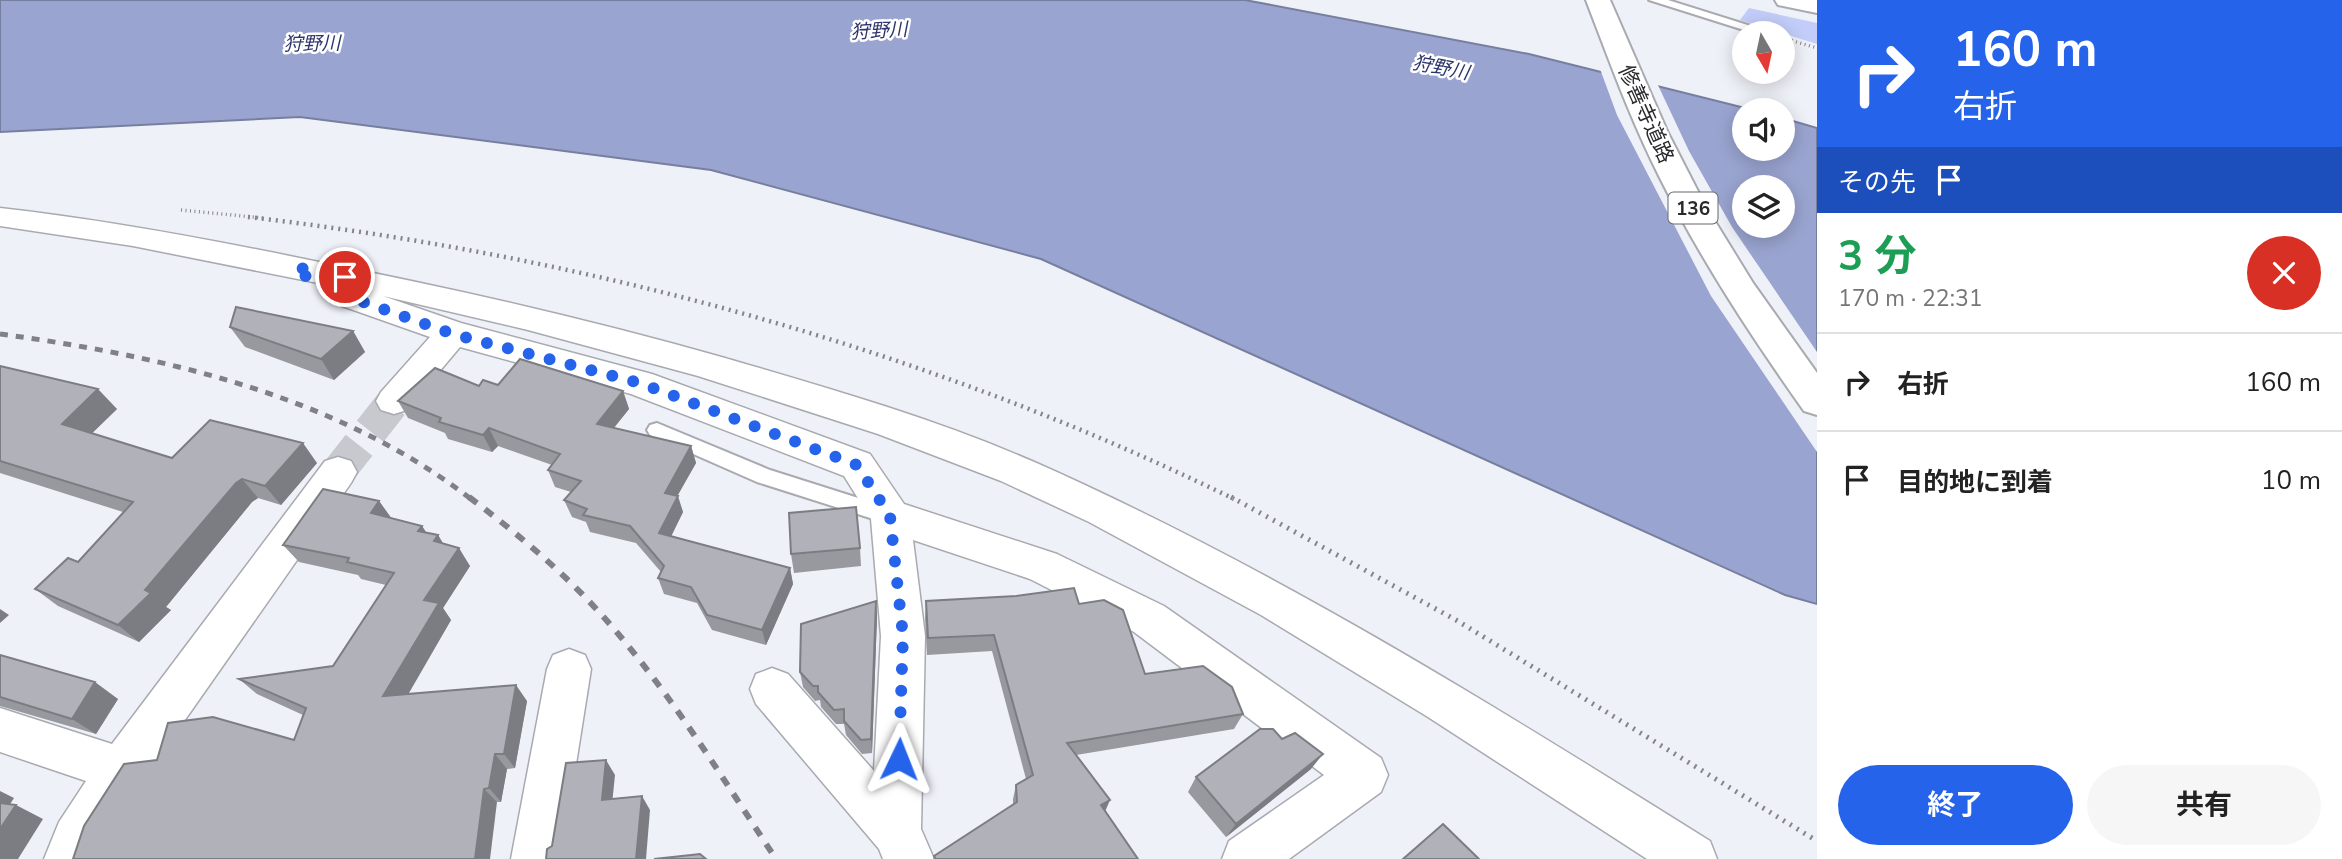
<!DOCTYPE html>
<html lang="ja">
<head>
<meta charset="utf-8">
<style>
	:root { --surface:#fff; --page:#f6f6f6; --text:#222; --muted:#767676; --line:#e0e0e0; --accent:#2563eb }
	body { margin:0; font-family:"Nunito Sans","Noto Sans JP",sans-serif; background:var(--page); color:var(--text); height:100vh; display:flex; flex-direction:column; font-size:26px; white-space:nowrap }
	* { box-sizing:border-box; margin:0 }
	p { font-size:23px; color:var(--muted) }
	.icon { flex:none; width:38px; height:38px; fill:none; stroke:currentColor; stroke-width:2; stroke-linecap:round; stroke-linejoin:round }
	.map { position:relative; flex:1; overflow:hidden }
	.drawer { display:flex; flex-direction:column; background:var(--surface); width:525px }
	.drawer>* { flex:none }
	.top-card { background:#2563eb; color:#fff; overflow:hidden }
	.needle { width:46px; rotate:171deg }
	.buttons { position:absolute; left:1732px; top:21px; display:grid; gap:14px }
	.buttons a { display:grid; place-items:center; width:63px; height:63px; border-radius:50%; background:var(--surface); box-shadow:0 4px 18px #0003; font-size:35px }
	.pin { position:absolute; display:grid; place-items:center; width:60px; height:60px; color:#fff; margin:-30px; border:4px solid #fff; border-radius:50%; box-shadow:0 2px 7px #0007 }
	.me { position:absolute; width:77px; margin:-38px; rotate:2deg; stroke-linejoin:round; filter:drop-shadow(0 0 5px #0008) }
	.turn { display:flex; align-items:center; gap:24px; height:147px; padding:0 21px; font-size:32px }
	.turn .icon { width:91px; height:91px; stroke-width:2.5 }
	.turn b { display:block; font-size:49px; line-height:60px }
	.then { display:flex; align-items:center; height:66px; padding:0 21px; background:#0003; gap:14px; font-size:26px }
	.round { display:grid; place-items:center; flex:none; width:74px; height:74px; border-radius:37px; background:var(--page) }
	.head { display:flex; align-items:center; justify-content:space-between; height:119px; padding:0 21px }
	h1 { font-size:42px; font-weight:700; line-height:52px; color:#1e9e55 }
	.button { display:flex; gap:14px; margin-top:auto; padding:14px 21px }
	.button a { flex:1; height:80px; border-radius:42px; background:var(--accent); color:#fff; font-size:28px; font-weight:700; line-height:80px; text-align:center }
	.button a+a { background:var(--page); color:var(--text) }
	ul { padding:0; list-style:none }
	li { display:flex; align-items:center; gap:21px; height:98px; padding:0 21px; border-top:2px solid var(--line) }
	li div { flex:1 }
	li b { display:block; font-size:26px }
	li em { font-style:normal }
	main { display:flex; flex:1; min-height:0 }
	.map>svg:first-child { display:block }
</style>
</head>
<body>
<main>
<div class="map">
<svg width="1817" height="859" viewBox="0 0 1817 859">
	<rect width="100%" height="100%" fill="#eff1f8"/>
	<path fill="#c2cdf9" d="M1749 8 1817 23V44L1740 20Z"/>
	<path fill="#99a4d0" stroke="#777f9f" stroke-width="2" fill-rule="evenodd" d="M0 0H1245L1529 54 1753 110H1745V149H1783V118L1817 128V604L1785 595 1041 259 711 170 300 117 0 132ZM1745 187H1783V226H1745Z"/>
	<path fill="#eff1f8" d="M1600 69 1657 83 1689 151 1732 227 1817 352V452L1711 296 1617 115Z"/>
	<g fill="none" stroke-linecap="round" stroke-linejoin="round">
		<path stroke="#c7c9cf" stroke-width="34" stroke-dasharray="34 18" stroke-linecap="butt" d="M338 472 394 401"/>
		<g stroke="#a8aab0" stroke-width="4">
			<g id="lane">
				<path d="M1649 0H1668L1757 28 1747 31Z"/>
				<path d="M657 423 770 470 896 510 899 516 896 522 889 524 757 482 650 435 647 430 650 425Z"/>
			</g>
		</g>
		<g stroke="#a8aab0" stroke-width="3">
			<g id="street">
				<path d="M0 208C107 220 213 240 319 262 456 289 591 320 725 358 828 388 933 418 1032 461 1270 566 1490 703 1710 841L1717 859H1647L1428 717 1261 615 1089 522 1001 481 878 434 698 376 528 330 383 296 461 323 652 374 870 454 904 504 1057 554 1164 606 1381 758 1388 775 1381 792 1289 859H1222L1229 841 1324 775 1134 632 1030 579 913 540 925 636 921 829 934 859H883L879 849 756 704 750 689 756 674 772 668 788 674 874 771 881 636 871 519 844 476 631 394 460 347 407 410 394 414 381 410 376 401 381 392 430 337 342 306 338 298 342 290 348 289 133 246 0 226Z"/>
				<path d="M338 457 351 461 357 472 351 483 138 787 94 859H44L59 822 86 781 0 752V708L112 744 325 461Z"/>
				<path d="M569 649 585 655 591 669 561 859H511L547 669 553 655Z"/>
			</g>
		</g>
		<g stroke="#a8aab0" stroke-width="4">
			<g id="highway">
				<path d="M1586 0H1610L1668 133 1705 205 1753 283 1817 373V415L1804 411C1751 336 1701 260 1660 178 1631 121 1609 60 1586 0Z"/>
				<path d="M1775 0H1817V13L1778 5Z"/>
			</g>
		</g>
		<g stroke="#848589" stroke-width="3.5" stroke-dasharray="1 3.5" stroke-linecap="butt">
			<path d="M1783 38 1817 48"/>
			<path d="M181 210 263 218"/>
		</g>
		<path stroke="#848589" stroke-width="4.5" stroke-dasharray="2 5" stroke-linecap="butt" d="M248 217C587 256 927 349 1234 499"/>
		<path stroke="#848589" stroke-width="5" stroke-dasharray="2 6" stroke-linecap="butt" d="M1231 497 1456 620 1817 841"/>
		<use href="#lane" fill="#fff" fill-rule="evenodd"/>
		<use href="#street" fill="#fff" fill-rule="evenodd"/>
		<use href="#highway" fill="#fff" fill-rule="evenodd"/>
		<path stroke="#808186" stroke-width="5" stroke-dasharray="8 8" stroke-linecap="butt" d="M0 334C164 356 337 396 471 499"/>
		<path stroke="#808186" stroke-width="6" stroke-dasharray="10 10" stroke-linecap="butt" d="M469 497C510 528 549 560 585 597 660 675 717 770 776 859"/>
	</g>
	<g fill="#98999f">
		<path d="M230 327 353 331 365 352 334 380 245 347Z"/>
		<path d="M0 366 117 409 92 433 172 458 317 463 281 505 258 498 252 502 166 607 171 610 139 642 58 606 35 589 78 562 123 512 0 473Z"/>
		<path d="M498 385 623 391 629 409 614 428 691 446 696 463 677 496 683 512 671 536 790 568 793 584 766 645 712 630 697 603 664 594 658 578 661 572 636 543 590 532 586 522 572 517 564 500 571 492 555 487 548 470 552 465 498 446 492 452 448 439 445 433 408 418 398 401 479 386Z"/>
		<path d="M379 501 391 518 422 526 426 533 438 535 443 544 470 566 443 608 451 620 408 694 527 701 515 768 507 769 501 802H497L294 740 303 715 257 694 239 679 333 666 386 585 361 579 358 575 299 562 283 545Z"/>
		<path d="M860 548 861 566 794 573 791 554Z"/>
		<path d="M876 601 877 617 872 753 862 754 846 735 844 724H836L821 707 820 700 815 701 803 687 800 672Z"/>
		<path d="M926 601 1079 604 1145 674 1243 714 1234 729 1076 755 1105 811 1138 859H933L934 856 1013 804V799L1016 785 1026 779 992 651 927 655 925 618Z"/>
		<path d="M0 655 118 699 96 734 0 706Z"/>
		<path d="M1311 769 1226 837 1188 792 1196 777Z"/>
	</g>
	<g fill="#7c7d82">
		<path d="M353 331 365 352 334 380 321 359Z"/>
		<path d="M98 389 117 409 81 444 62 424Z"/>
		<path d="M623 391 629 409 603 441 597 424Z"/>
		<path d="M489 428 498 446 492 452 483 435Z"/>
		<path d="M303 443 317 463 281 505 265 486Z"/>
		<path d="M691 446 696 463 670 509 665 493Z"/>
		<path d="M242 479 258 498 252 502 166 607 171 610 139 642 118 625 145 590 236 483Z"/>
		<path d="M678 496 683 512 665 549 659 533Z"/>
		<path d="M379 501 392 519 371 513Z"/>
		<path d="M422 526 434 544 418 531Z"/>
		<path d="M438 535 449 553 434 541Z"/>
		<path d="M459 548 470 566 443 608 451 620 398 712 383 696 424 600Z"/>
		<path d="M790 568 793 584 766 645 762 630Z"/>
		<path d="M876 601 877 617 872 753 871 739Z"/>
		<path d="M0 609 9 615 0 623Z"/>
		<path d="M95 682 118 699 96 734 72 719Z"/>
		<path d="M516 685 527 701 515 768 504 754Z"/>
		<path d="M495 754 507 769 501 802 489 788Z"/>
		<path d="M1323 754 1311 769 1226 837 1236 824Z"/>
		<path d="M606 760 615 775 611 814 602 800Z"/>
		<path d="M484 789 497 802 490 859H475Z"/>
		<path d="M0 791 14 798 3 815 0 814Z"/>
		<path d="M642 796 650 810 646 859H636Z"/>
		<path d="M1110 800 1104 814 1101 805Z"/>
		<path d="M16 805 43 819 18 859H0V829Z"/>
	</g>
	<g fill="#b1b2b9" stroke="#7c7d82" stroke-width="2">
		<path d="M236 307 353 331 321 359 230 327Z"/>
		<path d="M520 359 623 391 597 424 691 446 665 493 678 496 659 533 790 568 762 630 707 615 691 587 658 578 664 566 630 526 583 515 587 509 564 500 581 481 548 470 560 454 489 428 483 435 439 422 441 418 398 401 435 368 479 386 483 380 498 385Z"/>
		<path d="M0 366 98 389 62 424 172 458 210 420 303 443 265 486 242 479 236 483 145 590 151 593 118 625 35 589 68 558 78 562 133 502 0 461Z"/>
		<path d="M323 489 379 501 371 513 422 526 418 531 438 535 434 541 459 548 424 600 439 603 383 696 516 685 504 754H495L489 788 484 789 475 859H73L84 826 124 764 157 760 168 723 213 717 294 740 306 708 239 679 333 666 394 573 347 562 349 558 283 545Z"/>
		<path d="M856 507 860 548 791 554 789 513Z"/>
		<path d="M1074 588 1079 604 1104 600 1123 610 1145 674 1203 666 1232 687 1243 714 1067 743 1110 800 1101 805 1138 859H936L934 856 1017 802 1016 785 1033 775 994 635 928 638 926 601 1016 596Z"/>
		<path d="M876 601 871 739 861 740 844 721V709L834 710 818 692V686H813L800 672 801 624Z"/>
		<path d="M0 655 95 682 72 719 0 697Z"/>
		<path d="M1260 729H1273L1282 739 1295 733 1323 754 1236 824 1196 777Z"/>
		<path d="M606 760 602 800 642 796 636 859H546L547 849 552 846 566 763Z"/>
		<path d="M0 803 16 805 0 829Z"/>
		<path d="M1443 824 1479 859H1403Z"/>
		<path d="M700 854 706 859H654Z"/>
	</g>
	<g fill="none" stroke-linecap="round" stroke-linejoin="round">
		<path stroke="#2563eb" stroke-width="12" stroke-dasharray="0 21.6" d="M345 277 295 267 316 285 453 334 640 383 857 465 890 516 903 636 899 759"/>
	</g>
	<g text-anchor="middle" stroke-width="5" stroke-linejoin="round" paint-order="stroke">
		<g font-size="19" font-style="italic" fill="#2c346b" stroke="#fff">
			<text transform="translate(879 30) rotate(-3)" y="7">狩野川</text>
			<text transform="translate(312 43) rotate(-1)" y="7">狩野川</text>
			<text transform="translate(1441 67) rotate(11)" y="7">狩野川</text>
		</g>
		<rect fill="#fff" stroke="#69696b" stroke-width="2" x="1668.5" y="192.5" width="49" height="31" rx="5"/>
		<g font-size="19" font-weight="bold" fill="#29292c">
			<text x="1693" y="215">136</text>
		</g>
		<g font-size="21" fill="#29292c" stroke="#fff">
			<text transform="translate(1646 114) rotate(66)" y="7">修善寺道路</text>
		</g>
	</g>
</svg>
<div class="buttons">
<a><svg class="needle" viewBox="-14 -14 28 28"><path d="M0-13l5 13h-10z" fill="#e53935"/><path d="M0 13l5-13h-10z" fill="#767676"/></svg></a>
<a><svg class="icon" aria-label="sound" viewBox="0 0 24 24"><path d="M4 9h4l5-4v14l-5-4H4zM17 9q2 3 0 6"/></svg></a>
<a><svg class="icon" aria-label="layers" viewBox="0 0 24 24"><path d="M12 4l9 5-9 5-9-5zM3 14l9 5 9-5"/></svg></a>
</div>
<div class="pin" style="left:345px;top:277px;background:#d93025"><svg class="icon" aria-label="arrive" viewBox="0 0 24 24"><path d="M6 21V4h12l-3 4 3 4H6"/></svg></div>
<svg class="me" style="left:899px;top:759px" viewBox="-20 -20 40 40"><path d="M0-17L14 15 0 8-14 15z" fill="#2563eb" stroke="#fff" stroke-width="4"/></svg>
</div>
<section class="drawer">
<div class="top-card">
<div class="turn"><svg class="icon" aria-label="right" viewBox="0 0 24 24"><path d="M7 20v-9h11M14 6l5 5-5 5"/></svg><div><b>160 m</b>右折</div></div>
<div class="then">その先<svg class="icon" aria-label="arrive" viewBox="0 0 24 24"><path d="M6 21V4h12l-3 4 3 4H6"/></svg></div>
</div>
<div class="head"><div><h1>3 分</h1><p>170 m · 22:31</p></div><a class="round" style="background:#d93025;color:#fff"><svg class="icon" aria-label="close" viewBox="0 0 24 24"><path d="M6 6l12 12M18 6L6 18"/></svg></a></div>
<ul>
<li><svg class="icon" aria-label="right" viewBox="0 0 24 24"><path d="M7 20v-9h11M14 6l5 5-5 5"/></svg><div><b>右折</b></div><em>160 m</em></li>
<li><svg class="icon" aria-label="arrive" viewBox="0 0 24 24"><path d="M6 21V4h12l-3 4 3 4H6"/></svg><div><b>目的地に到着</b></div><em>10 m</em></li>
</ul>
<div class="button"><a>終了</a><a>共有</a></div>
</section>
</main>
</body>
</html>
